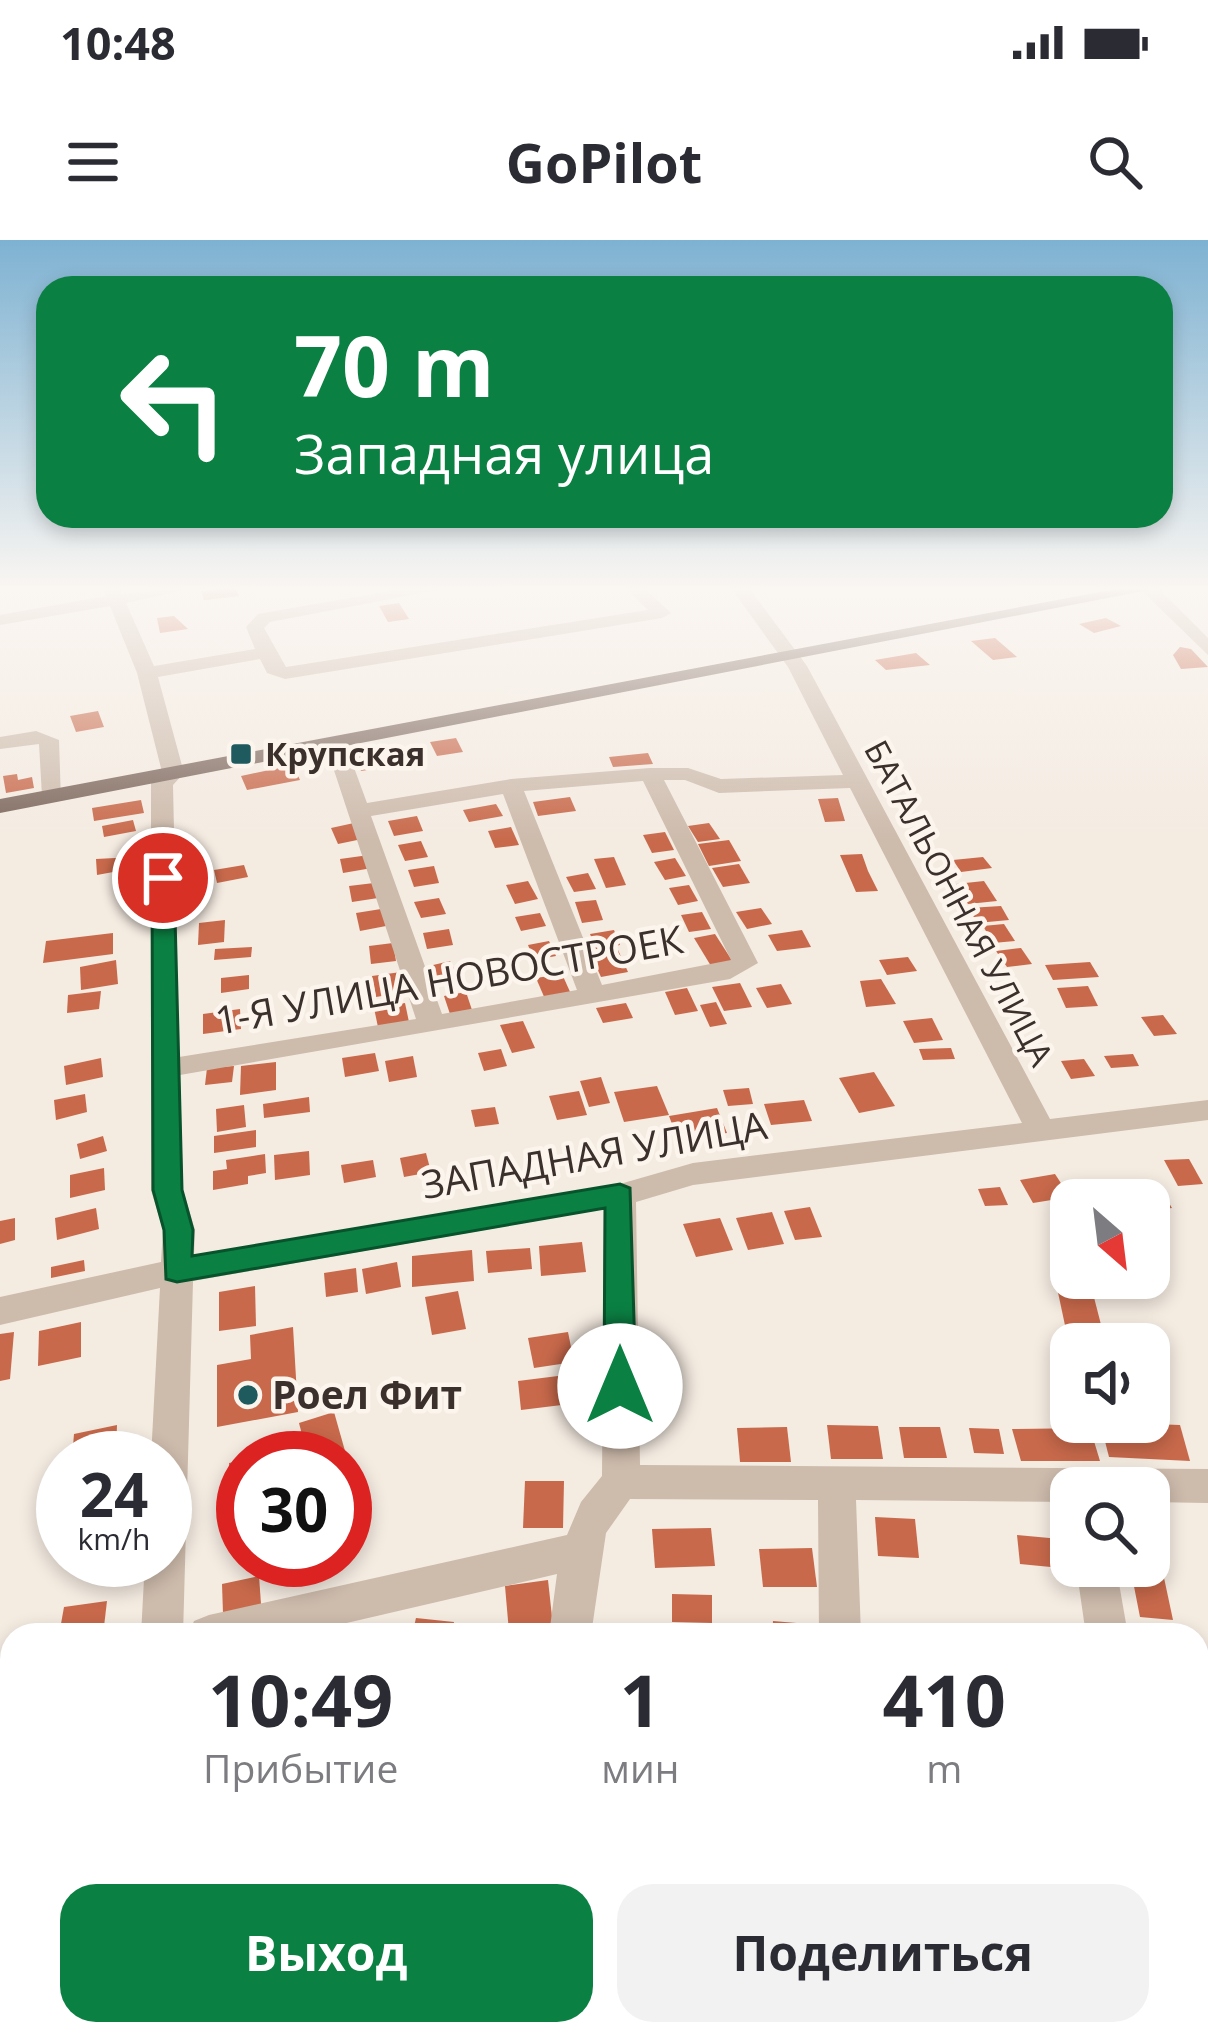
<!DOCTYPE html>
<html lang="ru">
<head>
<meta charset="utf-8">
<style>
	:root { --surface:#fff; --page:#f2f2f3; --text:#2b2b33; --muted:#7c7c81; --accent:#0b8043 }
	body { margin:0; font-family:"Open Sans",sans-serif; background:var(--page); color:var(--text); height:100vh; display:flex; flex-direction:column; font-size:45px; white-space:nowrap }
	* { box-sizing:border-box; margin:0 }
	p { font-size:39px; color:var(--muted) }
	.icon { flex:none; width:66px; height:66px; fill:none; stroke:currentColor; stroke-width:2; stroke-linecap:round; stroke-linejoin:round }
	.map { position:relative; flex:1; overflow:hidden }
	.side { position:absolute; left:0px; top:1383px; width:1209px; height:423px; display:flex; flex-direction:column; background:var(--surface); border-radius:36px 36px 0 0; box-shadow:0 6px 18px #0003 }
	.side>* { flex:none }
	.banner { position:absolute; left:36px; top:36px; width:1137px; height:252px; border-radius:36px; box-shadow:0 6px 18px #0003; background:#0b8043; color:#fff; overflow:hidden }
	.needle { width:78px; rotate:152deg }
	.controls { position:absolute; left:1050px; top:939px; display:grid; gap:24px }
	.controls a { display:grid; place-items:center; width:120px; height:120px; border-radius:24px; background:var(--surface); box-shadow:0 6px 18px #0003; font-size:60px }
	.speed { position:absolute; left:36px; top:1191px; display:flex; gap:24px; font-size:60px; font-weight:700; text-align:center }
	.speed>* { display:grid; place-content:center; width:156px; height:156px; border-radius:50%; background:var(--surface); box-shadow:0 6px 18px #0003; line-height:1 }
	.speed small { font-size:30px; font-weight:400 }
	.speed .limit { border:18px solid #d22; background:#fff; color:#111 }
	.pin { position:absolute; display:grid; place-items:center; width:102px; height:102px; color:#fff; margin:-51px; border:6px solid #fff; border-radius:50%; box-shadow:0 3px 12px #0007 }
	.me { position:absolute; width:132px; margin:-66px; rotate:0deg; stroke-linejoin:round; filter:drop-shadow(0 0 9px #0008) }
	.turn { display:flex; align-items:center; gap:42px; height:252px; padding:0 60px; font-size:54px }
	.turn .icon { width:156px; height:156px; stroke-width:2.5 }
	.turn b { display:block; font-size:84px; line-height:102px }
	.eta { display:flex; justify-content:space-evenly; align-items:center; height:204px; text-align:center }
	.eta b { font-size:72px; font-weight:700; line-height:84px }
	.cta { display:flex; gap:24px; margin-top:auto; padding:24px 60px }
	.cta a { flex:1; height:138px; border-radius:36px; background:var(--accent); color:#fff; font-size:48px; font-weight:700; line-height:138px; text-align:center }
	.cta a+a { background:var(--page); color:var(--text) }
	.status { display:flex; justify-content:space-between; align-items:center; height:84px; padding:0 60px; background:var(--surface); direction:ltr }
	.status svg { height:33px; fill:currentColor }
	header { display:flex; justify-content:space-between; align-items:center; height:156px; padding:0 60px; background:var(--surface); font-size:54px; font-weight:700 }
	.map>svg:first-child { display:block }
</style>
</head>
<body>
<div class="status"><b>10:48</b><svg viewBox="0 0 49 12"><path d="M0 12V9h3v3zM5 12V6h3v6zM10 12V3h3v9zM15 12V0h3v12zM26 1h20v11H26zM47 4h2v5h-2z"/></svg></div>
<header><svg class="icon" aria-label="menu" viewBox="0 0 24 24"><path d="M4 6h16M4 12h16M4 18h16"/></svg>GoPilot<svg class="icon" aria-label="search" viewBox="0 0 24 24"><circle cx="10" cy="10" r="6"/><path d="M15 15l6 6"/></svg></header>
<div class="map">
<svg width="1208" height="1804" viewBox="0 0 1208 1804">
	<rect width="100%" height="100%" fill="#f4ebe1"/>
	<g fill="#c8694b">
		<path d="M224 348H236L239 356 204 360 201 351Z"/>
		<path d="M399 363 409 379 388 382 379 366Z"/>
		<path d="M174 376 188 389 160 393 157 378Z"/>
		<path d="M1106 378 1121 386 1094 393 1079 384Z"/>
		<path d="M995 398 1017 417 993 420 971 401Z"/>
		<path d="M1180 407 1191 409 1208 427 1181 429 1173 415Z"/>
		<path d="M916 413 930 425 886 430 875 420Z"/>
		<path d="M98 471 104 487 76 492 70 476Z"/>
		<path d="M456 498 463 512 437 516 430 502Z"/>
		<path d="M387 509 394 526 361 531 354 514Z"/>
		<path d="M648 513 653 524 613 527 609 517Z"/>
		<path d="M293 525 300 540 247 550 241 536Z"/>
		<path d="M17 534 18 540 32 537 34 548 6 553 3 536Z"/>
		<path d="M570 557 576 571 538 576 533 562Z"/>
		<path d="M838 558 845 581 825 582 818 559Z"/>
		<path d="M141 560 144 573 94 581 92 568Z"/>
		<path d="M496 564 503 576 469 582 463 570Z"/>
		<path d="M417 576 423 591 394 596 388 581Z"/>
		<path d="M133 580 136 591 104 597 102 586Z"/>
		<path d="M354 583 362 599 338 604 331 588Z"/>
		<path d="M709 583 720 599 698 602 688 586Z"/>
		<path d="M511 587 519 605 495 608 488 591Z"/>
		<path d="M665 592 674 610 652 613 643 595Z"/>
		<path d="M729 600 741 621 709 626 698 604Z"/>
		<path d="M421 601 428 617 405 621 398 605Z"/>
		<path d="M862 614 868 631 878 651 856 652 840 615Z"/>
		<path d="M369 615 372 628 343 633 340 619Z"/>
		<path d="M134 617 135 628 97 635 96 619Z"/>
		<path d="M614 617 626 645 606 648 594 619Z"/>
		<path d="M983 617 992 628 961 632 953 620Z"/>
		<path d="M675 618 686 636 665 640 654 622Z"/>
		<path d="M739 624 750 643 723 647 712 628Z"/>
		<path d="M244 625 248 637 217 643 214 630Z"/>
		<path d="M434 626 439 643 414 647 408 630Z"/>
		<path d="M588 633 596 649 574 652 566 637Z"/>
		<path d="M528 641 538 659 515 664 506 645Z"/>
		<path d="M984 641 997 661 968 664 956 644Z"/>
		<path d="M374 643 378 658 352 662 349 646Z"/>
		<path d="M689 645 698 661 678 665 669 648Z"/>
		<path d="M439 658 446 674 421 678 414 662Z"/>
		<path d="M596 660 603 680 582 683 575 662Z"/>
		<path d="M1001 666 1009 680 977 683 969 668Z"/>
		<path d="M761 668 772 684 747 689 736 672Z"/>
		<path d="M381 669 386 686 360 691 356 673Z"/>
		<path d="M702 672 711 689 689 692 681 675Z"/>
		<path d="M540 673 546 686 521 691 515 677Z"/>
		<path d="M225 680 224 702 198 705 199 683Z"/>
		<path d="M1004 684 1015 701 993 703 983 686Z"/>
		<path d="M449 689 453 705 427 709 423 693Z"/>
		<path d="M614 690 620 705 596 709 590 694Z"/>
		<path d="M802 690 811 707 777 711 768 695Z"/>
		<path d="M113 693V714L43 723 46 701Z"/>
		<path d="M715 694 733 722 711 726 694 698Z"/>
		<path d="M549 701 556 716 534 720 528 705Z"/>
		<path d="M393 703 396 721 371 724 369 706Z"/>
		<path d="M252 707 251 717 214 720 215 709Z"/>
		<path d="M1021 708 1032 724 1007 727 996 711Z"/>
		<path d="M618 710 628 732 601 737 591 715Z"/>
		<path d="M908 717 917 731 887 735 879 720Z"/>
		<path d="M116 720 118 744 81 750 80 727Z"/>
		<path d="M450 721 457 734 436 739 429 726Z"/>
		<path d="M1090 722 1099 737 1053 740 1045 725Z"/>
		<path d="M401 732 405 752 376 757 372 736Z"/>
		<path d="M562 734 571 754 545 759 536 738Z"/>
		<path d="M249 735V749L221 753V738Z"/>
		<path d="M881 739 896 764 866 767 860 741Z"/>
		<path d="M740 743 752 767 724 771 712 747Z"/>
		<path d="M781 744 792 764 767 768 756 748Z"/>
		<path d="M1088 746 1098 766 1066 768 1057 748Z"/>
		<path d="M687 748 698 771 675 775 665 752Z"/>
		<path d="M101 751 99 769 67 773 68 755Z"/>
		<path d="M466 752 472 770 450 774 444 756Z"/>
		<path d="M716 762 727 784 710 787 700 765Z"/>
		<path d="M405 763 409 782 378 787 374 768Z"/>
		<path d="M626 763 633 778 603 783 596 768Z"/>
		<path d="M240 769 241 789 203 794V774Z"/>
		<path d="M1163 775 1177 794 1154 796 1141 777Z"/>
		<path d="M932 778 943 800 914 803 903 781Z"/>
		<path d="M523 781 535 808 512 813 500 785Z"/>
		<path d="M951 808 955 819 923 820 919 809Z"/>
		<path d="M501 809 507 826 484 831 478 813Z"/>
		<path d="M375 813 379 831 345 837 342 818Z"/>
		<path d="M1133 814 1139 826 1111 828 1104 816Z"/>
		<path d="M413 816 417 837 389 842 385 821Z"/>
		<path d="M101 818 103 837 66 845 64 826Z"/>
		<path d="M1084 819 1095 836 1071 839 1061 821Z"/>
		<path d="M276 822V850L240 855 241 826Z"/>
		<path d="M234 826 232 842 205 845 207 828Z"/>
		<path d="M874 832 895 866 859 873 839 838Z"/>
		<path d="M601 837 610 863 589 867 580 841Z"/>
		<path d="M657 846 669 875 624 882 614 852Z"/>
		<path d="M749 848 753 864 728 866 723 850Z"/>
		<path d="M579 851 587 875 557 880 549 856Z"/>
		<path d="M85 854 87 872 56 880 54 860Z"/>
		<path d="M309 857 310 872 264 878 263 864Z"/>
		<path d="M804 860 812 881 771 885 764 864Z"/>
		<path d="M244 865 246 887 217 892 216 869Z"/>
		<path d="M495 867 499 884 475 887 471 870Z"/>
		<path d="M717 868 727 893 678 900 669 876Z"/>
		<path d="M256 890V907L214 913V896Z"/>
		<path d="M103 896 107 911 80 919 77 904Z"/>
		<path d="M309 911 310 935 275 940 274 915Z"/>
		<path d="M426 913 431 932 404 937 400 918Z"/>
		<path d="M265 914 266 933 248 936V944L213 950V931L227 929 226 920Z"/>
		<path d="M1189 919 1203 944 1178 946 1164 920Z"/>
		<path d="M373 920 376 937 344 943 341 925Z"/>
		<path d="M104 928 105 950 70 958V935Z"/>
		<path d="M1055 934 1070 957 1033 963 1020 940Z"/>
		<path d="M1000 947 1008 965 985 966 978 949Z"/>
		<path d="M1160 948 1172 968 1149 971V960H1138L1133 951Z"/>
		<path d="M810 967 822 997 795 1000 784 971Z"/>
		<path d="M96 968 99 989 57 1000 55 978Z"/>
		<path d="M772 972 784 1004 748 1010 736 978Z"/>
		<path d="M15 978V1000L0 1004V981Z"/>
		<path d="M720 978 733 1010 696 1017 683 984Z"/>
		<path d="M582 1002 586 1032 541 1036 539 1006Z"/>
		<path d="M530 1008 532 1029 488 1033 486 1011Z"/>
		<path d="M472 1010 474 1041 412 1047V1016Z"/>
		<path d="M84 1020 85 1031 51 1038V1027Z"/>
		<path d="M397 1022 401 1047 366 1054 362 1029Z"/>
		<path d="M356 1028 358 1052 326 1057 324 1033Z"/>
		<path d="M1053 1029 1089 1038 1106 1104H1069Z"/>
		<path d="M255 1046 256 1086 219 1091V1052Z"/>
		<path d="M458 1051 466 1089 432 1095 425 1057Z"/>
		<path d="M81 1082V1117L38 1126 39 1091Z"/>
		<path d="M293 1087 298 1172 217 1187V1125L251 1119 250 1095Z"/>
		<path d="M14 1092 10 1139 0 1141V1094Z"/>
		<path d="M568 1092 574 1122 534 1128 528 1098Z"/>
		<path d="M574 1134 578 1163 521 1170 518 1141Z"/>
		<path d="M334 1172 347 1218H308L299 1183Z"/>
		<path d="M1100 1182 1180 1185 1190 1221 1109 1217Z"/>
		<path d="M117 1185 116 1212 72 1218 74 1194Z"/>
		<path d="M827 1185 878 1186 883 1219H831Z"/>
		<path d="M787 1187 791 1222H740L737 1188Z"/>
		<path d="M899 1187H940L947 1218H904Z"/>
		<path d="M969 1188 999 1189 1004 1214 974 1213Z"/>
		<path d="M1090 1188 1100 1221H1021L1012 1189Z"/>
		<path d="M243 1220V1253L231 1256 229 1223Z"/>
		<path d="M525 1241H564L563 1288H523Z"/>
		<path d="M243 1263V1283L226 1286V1266Z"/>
		<path d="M875 1277 915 1279 919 1318 878 1316Z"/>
		<path d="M711 1288 715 1326 655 1328 652 1289Z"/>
		<path d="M1017 1295 1071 1300V1329L1020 1324Z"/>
		<path d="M812 1308 817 1347H763L759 1309Z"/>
		<path d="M1149 1318 1160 1319 1173 1380 1140 1377 1130 1326H1149Z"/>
		<path d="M259 1336 261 1364 223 1373 222 1344Z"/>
		<path d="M548 1340 553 1386 509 1392 505 1346Z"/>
		<path d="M672 1354 712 1355V1383L672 1382Z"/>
		<path d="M107 1361 103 1395H59L64 1367Z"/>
		<path d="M416 1378 454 1382 452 1395H412Z"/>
		<path d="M773 1381 820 1385V1395H772Z"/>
		<path d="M1197 1528 1206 1529 1208 1538V1600L1197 1599Z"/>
		<path d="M1197 1641 1208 1642V1696L1197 1694Z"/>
		<path d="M211 1794H337L338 1801 211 1804Z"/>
		<path d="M430 1794H453L487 1798 486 1804H428Z"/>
		<path d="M561 1794H622L621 1804H560Z"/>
		<path d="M1076 1794 1134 1799 1135 1804H1077Z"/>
	</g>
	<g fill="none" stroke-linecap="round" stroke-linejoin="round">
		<g fill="#cdbbac" fill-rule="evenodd">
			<path d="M102 348H120L122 354 193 348 126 363 154 426 255 409 246 387 258 374 407 348H448L270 382 264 388 286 427 648 370 625 348H644L671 373 662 378 285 439 267 433 260 419 158 437 184 533 173 545 179 817 416 779 325 503 328 499 345 503 367 563 511 539 650 528H688L721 539 843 535 788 427 731 348H749L807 426 1050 879 1208 860V880L693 945 636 962 640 1225 1208 1229V1263L1149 1262V1248H1071V1262L856 1260 861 1395H819L818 1260 630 1259 606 1293 591 1395H549L557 1334 295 1395H188L194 1381 209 1375 567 1295 581 1262 602 1236 604 969 193 1041 183 1395H141L145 1320H165V1218H151L160 1048 0 1085V1057L161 1022 163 990 151 950V543L162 532 137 433 110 366 0 385V375L106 356ZM664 540H685L719 553 850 548 1022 883 693 923 620 944 194 1015 195 990 183 950 180 835 730 739 758 723ZM643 541 731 720 602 745 524 551ZM503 554 577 750 442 774 371 576Z"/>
			<path d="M1139 348H1158L1208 398V415Z"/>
			<path d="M36 491 59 500 61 561H45L42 556 39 504 0 509V497Z"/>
			<path d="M1076 1326H1116L1128 1395H1086Z"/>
			<path d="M130 1794H180L179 1804H129Z"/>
			<path d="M499 1794H549L547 1804H497Z"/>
			<rect x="824" y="1794" width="50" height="10"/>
			<path d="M1144 1794H1194L1196 1804H1146Z"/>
		</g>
		<path fill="#7d675c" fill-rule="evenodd" d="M1121 348H1159L0 573V559Z"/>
	</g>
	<linearGradient id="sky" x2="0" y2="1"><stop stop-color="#7eb2d2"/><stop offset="0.58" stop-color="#faf6f2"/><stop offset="1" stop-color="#faf6f2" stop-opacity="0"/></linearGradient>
	<rect width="1208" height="601" fill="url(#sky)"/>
	<path fill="#0b8043" stroke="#07532c" stroke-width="3" d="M163 632 174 638 182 950 193 990 192 1016 620 944 630 948 636 1146 632 1156H609L604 1146 605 968 177 1042 166 1039 164 990 153 950 152 638Z"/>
	<g fill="#1f5a5e" stroke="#fbf5ee" stroke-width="4.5">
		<rect x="229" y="502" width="24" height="24" rx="6"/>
		<circle cx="248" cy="1155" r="12"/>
	</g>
	<g text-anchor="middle" stroke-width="9" stroke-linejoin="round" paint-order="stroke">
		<g font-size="33" font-weight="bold" fill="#3b302b" stroke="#fbf5ee" text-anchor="start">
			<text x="265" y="526">Крупская</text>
		</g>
		<g font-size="33" fill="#3b302b" stroke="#fbf5ee">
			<text transform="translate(959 663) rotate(62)" y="12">БАТАЛЬОННАЯ УЛИЦА</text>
		</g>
		<g font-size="39" fill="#3b302b" stroke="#fbf5ee">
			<text transform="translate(449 740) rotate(-10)" y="14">1-Я УЛИЦА НОВОСТРОЕК</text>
			<text transform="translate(594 915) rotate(-10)" y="14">ЗАПАДНАЯ УЛИЦА</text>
		</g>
		<g font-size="39" font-weight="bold" fill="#3b302b" stroke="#fbf5ee" text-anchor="start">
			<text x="272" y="1169">Роел Фит</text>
		</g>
	</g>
</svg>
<div class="controls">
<a><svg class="needle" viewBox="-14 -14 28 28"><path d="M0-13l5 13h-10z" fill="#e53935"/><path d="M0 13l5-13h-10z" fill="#7c7c81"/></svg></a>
<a><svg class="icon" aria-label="sound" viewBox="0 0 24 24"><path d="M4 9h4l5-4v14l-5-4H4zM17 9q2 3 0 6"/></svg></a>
<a><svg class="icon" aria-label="search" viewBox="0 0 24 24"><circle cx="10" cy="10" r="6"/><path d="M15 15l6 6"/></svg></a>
</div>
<div class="speed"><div>24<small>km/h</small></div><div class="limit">30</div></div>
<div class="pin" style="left:163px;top:638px;background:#d93025"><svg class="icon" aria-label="arrive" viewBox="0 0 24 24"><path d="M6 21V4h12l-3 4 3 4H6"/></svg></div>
<svg class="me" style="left:620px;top:1146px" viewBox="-20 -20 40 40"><circle r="19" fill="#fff"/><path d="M0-13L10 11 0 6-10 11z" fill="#0b8043"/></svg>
<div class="banner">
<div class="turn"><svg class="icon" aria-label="left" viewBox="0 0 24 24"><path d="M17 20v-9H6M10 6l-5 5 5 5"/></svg><div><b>70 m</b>Западная улица</div></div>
</div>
<section class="side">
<div class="eta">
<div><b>10:49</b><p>Прибытие</p></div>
<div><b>1</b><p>мин</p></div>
<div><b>410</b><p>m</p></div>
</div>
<div class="cta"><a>Выход</a><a>Поделиться</a></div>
</section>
</div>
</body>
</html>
